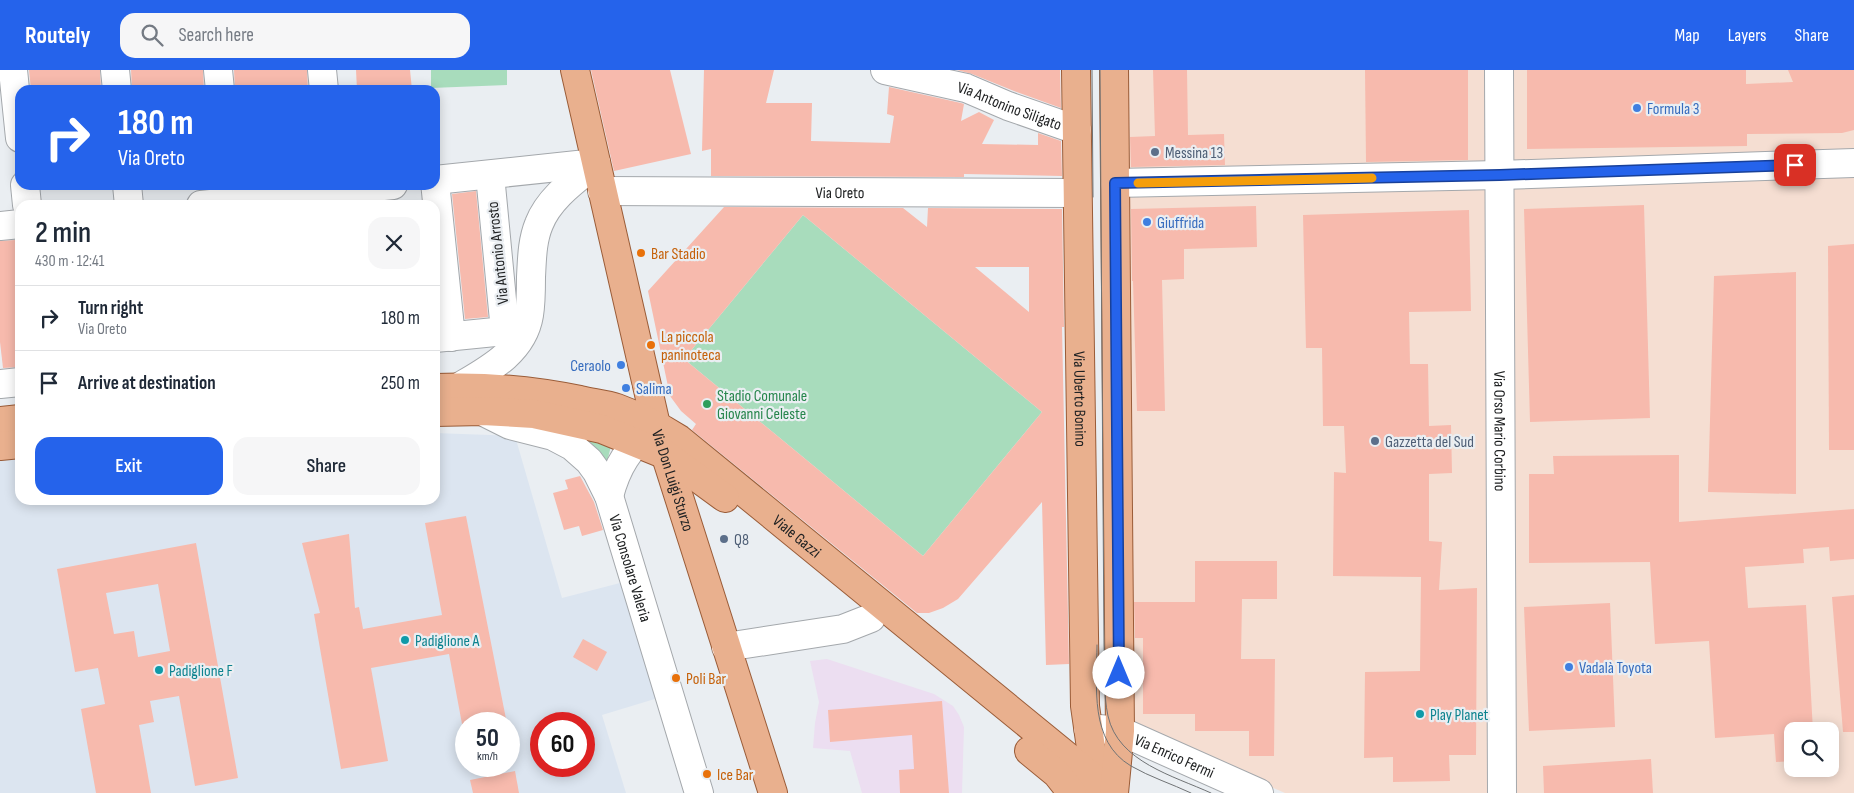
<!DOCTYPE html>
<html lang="en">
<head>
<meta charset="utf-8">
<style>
	:root { --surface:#fff; --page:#f6f6f7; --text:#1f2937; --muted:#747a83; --line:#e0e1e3; --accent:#2563eb }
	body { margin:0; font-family:"Sofia Sans Condensed",sans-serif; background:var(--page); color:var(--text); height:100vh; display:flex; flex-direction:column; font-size:19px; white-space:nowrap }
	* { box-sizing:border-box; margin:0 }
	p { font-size:16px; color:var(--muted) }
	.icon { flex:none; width:28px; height:28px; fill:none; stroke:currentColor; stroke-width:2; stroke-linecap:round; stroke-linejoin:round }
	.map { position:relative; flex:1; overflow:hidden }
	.side { position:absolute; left:15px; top:130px; width:425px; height:305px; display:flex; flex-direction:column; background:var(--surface); border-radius:15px; box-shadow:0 2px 12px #0003 }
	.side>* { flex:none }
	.hud { position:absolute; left:15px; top:15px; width:425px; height:105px; border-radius:15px; box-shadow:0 2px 12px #0003; background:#2563eb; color:#fff; overflow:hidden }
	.fabs { position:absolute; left:1784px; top:652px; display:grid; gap:10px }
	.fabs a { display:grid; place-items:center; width:55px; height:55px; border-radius:10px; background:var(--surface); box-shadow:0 2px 12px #0003; font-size:25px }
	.speed { position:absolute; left:455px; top:642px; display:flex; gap:10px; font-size:25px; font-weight:700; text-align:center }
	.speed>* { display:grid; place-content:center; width:65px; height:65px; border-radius:50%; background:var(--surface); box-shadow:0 2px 12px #0003; line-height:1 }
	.speed small { font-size:12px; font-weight:400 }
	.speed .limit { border:8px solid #d22; background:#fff; color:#111 }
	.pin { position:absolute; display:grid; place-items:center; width:42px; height:42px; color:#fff; margin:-21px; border-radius:10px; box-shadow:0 2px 8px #0006 }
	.me { position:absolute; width:55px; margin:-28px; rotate:0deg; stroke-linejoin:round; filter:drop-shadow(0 0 4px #0008) }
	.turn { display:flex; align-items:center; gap:18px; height:105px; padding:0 20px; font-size:22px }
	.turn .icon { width:65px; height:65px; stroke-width:2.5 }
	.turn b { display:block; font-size:35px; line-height:42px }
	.round { display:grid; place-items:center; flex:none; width:52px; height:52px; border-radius:15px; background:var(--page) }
	.summary { display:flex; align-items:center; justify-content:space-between; height:85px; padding:0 20px }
	h1 { font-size:30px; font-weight:600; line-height:38px }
	.button { display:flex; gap:10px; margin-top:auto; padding:10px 20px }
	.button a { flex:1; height:58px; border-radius:15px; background:var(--accent); color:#fff; font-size:20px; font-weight:600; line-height:58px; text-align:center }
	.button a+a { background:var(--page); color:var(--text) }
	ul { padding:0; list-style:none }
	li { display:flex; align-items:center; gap:15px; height:65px; padding:0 20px; border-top:1px solid var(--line) }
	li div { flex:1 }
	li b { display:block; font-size:19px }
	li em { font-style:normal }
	header { display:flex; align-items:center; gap:30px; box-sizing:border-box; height:70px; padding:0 25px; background:var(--accent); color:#fff }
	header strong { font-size:24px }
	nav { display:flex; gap:28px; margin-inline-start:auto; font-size:18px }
	.search { width:350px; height:45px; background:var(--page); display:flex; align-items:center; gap:12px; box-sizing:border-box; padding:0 18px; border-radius:15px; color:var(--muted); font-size:19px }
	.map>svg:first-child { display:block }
</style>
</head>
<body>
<header>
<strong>Routely</strong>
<div class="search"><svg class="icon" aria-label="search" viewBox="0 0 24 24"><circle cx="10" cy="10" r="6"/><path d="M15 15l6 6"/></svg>Search here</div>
<nav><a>Map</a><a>Layers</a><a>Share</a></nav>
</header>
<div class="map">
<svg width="1854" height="723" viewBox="0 0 1854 723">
	<rect width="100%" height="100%" fill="#eaeef2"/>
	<path fill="#dce5f0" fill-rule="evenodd" d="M435 363 515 366 562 528 620 513 658 628 602 645 626 723H0V390L20 389V430H435ZM466 654H509V696H466ZM541 654H584V696H541Z"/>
	<path fill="#f5ded2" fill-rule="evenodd" d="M1110 0H1854V723H1285L1135 658 1114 643ZM1792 661H1830V699H1792Z"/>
	<path fill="#ecdef1" d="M827 589 934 624 953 636 959 645 964 657 962 723H862L850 681 813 678 815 653 819 632 810 591Z"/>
	<g fill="#a8dcbc">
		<path d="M431 0H507V15L431 18Z"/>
		<path d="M803 145 1042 342 923 486 684 289Z"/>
		<path d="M586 369 611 376 607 392Z"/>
	</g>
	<g fill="#f7baad" fill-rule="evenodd">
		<path d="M29 0H100L101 20H31Z"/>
		<path d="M131 0H203L204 20H132Z"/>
		<path d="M234 0H307L308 20H235Z"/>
		<path d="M356 0H410L412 20H357Z"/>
		<path d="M591 0H670L691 84 614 101Z"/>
		<path d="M704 0H774L766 33H812L811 71 890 73 894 46 887 44 889 17 961 33 964 34 961 51 979 42 994 50 982 74 1038 75V63L1061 71 1062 106 964 104V107L711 106V79L702 81Z"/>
		<path d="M957 0H1060L1061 38 1014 21 972 4Z"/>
		<path d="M1153 0H1187L1188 65 1224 64 1225 95 1131 97 1130 67 1155 66Z"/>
		<path d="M1365 0H1468V90L1366 92Z"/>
		<path d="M1527 0H1746V14L1793 12 1788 0H1854V60L1842 63 1747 64V76L1527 79Z"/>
		<path d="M476 121 488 247 465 249 452 124Z"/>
		<path d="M1644 135 1650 348 1530 352 1524 139Z"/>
		<path d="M1256 136 1257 177 1184 179V209L1162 210 1165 341H1137L1133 211H1132L1131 139Z"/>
		<path d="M724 137 903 138 927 157 928 138 1062 139 1064 257H1062L1069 594 1046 595 1042 432 958 529 943 538 929 543H917L692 360 696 354 681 341 670 326 648 221ZM803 145 1042 342 923 486 684 289ZM975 197H1029V242Z"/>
		<path d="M1469 140 1471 241 1409 242 1410 294H1428L1429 356 1451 355 1452 403 1429 404V471L1442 472 1439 520 1477 518 1476 685H1449L1450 711 1393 712V687L1364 688 1365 602 1420 601 1421 507 1333 506 1334 402 1346 403 1344 356H1323L1322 278H1306L1303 145Z"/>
		<path d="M15 170 20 219V297L3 298 0 272V171Z"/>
		<path d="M1854 174V380H1829L1828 176Z"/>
		<path d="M1796 202V424L1708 422 1714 206Z"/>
		<path d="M1679 385V452L1854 439V489L1830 491 1829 477 1803 479 1804 493 1745 497 1748 538 1806 535 1813 661H1792V691L1776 692 1774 664 1715 668 1709 571 1655 574 1650 492 1529 493V404H1554L1553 386Z"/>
		<path d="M580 406 594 432 603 460 582 466 579 456 564 460 553 423 568 419 565 410Z"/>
		<path d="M466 446 507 654H462L449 584 371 598 388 691 341 699 314 544 320 543 302 473 349 464 355 538 359 537 363 559 442 545 425 453Z"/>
		<path d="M196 473 238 708 195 716 179 626 150 631 154 652 139 655 151 723H96L81 639 105 634 98 598 75 602 57 499ZM158 514 170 581 138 587 134 561 114 564 106 523Z"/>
		<path d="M1195 491H1277V529H1242L1241 589H1275L1274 686H1249V661H1195V644H1143V568H1135L1134 532H1195Z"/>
		<path d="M1854 525V662H1843L1832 527Z"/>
		<path d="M1610 533 1615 657 1529 661 1524 537Z"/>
		<path d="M583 569 607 582 597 601 573 587Z"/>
		<path d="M942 631 949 723H900L899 700 914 699 912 665 830 672 828 640Z"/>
		<path d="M1651 689 1653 723H1544L1543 696Z"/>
		<path d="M515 701 519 723H473L470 710Z"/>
	</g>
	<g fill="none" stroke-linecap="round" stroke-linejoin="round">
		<g stroke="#a4a8ac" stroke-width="30">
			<g id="minor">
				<path d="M13 0 20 68"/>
				<path d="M115 0 117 20"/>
				<path d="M218 0 220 20"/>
				<path d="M322 0 324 20"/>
				<path id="s1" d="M885 0 966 18 1008 36 1077 60"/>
				<path id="s2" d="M1499 0 1502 723"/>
				<path d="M435 110 596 93"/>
				<path d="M435 112 451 267"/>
				<path d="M1115 113 1500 105 1854 93"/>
				<path d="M25 115 27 135"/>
				<path d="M127 115 129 135"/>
				<path id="s3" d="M602 121 1077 123"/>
				<path d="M201 135 393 115"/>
				<path d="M0 156 20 154"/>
				<path d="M435 268 505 261 490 105"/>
				<path d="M0 314 20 312"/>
				<path d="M459 317C488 300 523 282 529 245 531 233 531 220 531 207 532 189 532 171 539 154 549 128 575 110 596 93"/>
				<path id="s4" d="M486 343 510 355 553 366 572 376 589 391 597 402 609 426 699 723"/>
				<path d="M609 426C617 395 629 378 653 357"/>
				<path d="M726 577 843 559 871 548"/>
				<path id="s5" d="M1088 658 1120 661 1259 723"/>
			</g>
		</g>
		<g stroke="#9a5c38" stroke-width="30">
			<g id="major">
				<path id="s6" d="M575 0 656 355 773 723"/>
				<path id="s7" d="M1076 0 1085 636 1097 720"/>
				<path id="s8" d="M435 318C484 316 532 320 580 330 592 333 606 334 617 338 639 346 660 357 679 369L1112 723"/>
				<path d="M435 342 483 341 534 344 602 359 666 385 725 428"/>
				<path d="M0 351 20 349"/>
				<path d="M0 376 20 374"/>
				<path d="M1029 681 1057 704 1072 723"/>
				<path d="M1114 723 1120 661 1114 0"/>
			</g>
		</g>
		<use href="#minor" stroke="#fff" stroke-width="28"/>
		<use href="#major" stroke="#e9b08e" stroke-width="28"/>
		<g stroke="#707375" stroke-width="1">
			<path d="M1092 0 1093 127"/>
			<path d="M1100 0 1104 574C1105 597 1103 623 1108 646 1118 692 1174 706 1211 723"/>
			<path d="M1097 575C1097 617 1089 671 1131 696 1150 707 1172 714 1191 723"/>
		</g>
	</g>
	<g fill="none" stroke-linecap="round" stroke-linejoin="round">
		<g stroke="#184099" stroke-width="12">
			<path id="route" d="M1119 603 1115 113 1500 105 1795 95"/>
		</g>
		<use href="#route" stroke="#2563eb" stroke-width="9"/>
		<path stroke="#f59e0b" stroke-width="9" d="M1138 113 1372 108"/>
	</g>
	<g fill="#3f7fe0" stroke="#eaeef2" stroke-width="2">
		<circle cx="1637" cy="38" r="5"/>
		<circle cx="1147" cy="152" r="5"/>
		<circle cx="621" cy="295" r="5"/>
		<circle cx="626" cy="318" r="5"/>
		<circle cx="1569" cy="597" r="5"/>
	</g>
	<g fill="#5c6f8a" stroke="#eaeef2" stroke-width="2">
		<circle cx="1155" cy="82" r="5"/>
		<circle cx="1375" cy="371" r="5"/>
		<circle cx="724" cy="469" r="5"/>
	</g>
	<g fill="#e8710a" stroke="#eaeef2" stroke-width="2">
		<circle cx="641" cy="183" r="5"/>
		<circle cx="651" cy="275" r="5"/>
		<circle cx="676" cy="608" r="5"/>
		<circle cx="707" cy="704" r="5"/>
	</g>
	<circle fill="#2e9e5b" stroke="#eaeef2" stroke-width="2" cx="707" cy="334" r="5"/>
	<g fill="#0f9aa8" stroke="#eaeef2" stroke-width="2">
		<circle cx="405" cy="570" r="5"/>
		<circle cx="159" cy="600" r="5"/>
		<circle cx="1420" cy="644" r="5"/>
	</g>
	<g text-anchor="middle" stroke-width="4.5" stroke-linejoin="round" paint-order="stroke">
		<g font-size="16" fill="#202223" stroke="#eaeef2">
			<text dy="6" stroke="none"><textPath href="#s1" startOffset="130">Via Antonino Siligato</textPath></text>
			<text dy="6" stroke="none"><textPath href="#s3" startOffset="238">Via Oreto</textPath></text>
			<text transform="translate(497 183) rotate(-96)" y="6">Via Antonio Arrosto</text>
			<text dy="6" stroke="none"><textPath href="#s7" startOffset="329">Via Uberto Bonino</textPath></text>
			<text dy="6" stroke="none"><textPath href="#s2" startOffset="361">Via Orso Mario Corbino</textPath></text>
			<text dy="6" stroke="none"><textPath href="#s6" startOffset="422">Via Don Luigi Sturzo</textPath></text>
			<text dy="6" stroke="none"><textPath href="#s8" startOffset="406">Viale Gazzi</textPath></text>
			<text dy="6" stroke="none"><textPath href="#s4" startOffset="231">Via Consolare Valeria</textPath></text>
			<text dy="6" stroke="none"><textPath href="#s5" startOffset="92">Via Enrico Fermi</textPath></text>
		</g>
		<g font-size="16" fill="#366cbe" stroke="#eaeef2" text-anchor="start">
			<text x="1647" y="44">Formula 3</text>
			<text x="1157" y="158">Giuffrida</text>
			<text x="611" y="301" text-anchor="end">Ceraolo</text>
			<text x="636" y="324">Salima</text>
			<text x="1579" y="603">Vadalà Toyota</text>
		</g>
		<g font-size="16" fill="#4e5e75" stroke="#eaeef2" text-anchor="start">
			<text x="1165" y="88">Messina 13</text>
			<text x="1385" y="377">Gazzetta del Sud</text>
			<text x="734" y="475">Q8</text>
		</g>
		<g font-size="16" fill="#c56008" stroke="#eaeef2" text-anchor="start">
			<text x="651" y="189">Bar Stadio</text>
			<text x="661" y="272">La piccola<tspan x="661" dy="18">paninoteca</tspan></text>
			<text x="686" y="614">Poli Bar</text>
			<text x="717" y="710">Ice Bar</text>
		</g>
		<g font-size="16" fill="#27864d" stroke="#eaeef2" text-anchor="start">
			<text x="717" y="331">Stadio Comunale<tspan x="717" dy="18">Giovanni Celeste</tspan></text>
		</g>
		<g font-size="16" fill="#0d838f" stroke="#eaeef2" text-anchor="start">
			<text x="415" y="576">Padiglione A</text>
			<text x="169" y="606">Padiglione F</text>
			<text x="1430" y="650">Play Planet</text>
		</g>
	</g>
</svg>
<div class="fabs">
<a><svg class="icon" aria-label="search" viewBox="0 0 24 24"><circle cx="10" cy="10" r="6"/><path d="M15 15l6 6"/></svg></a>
</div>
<div class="speed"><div>50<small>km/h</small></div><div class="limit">60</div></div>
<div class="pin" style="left:1795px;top:95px;background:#d93025"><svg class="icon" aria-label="arrive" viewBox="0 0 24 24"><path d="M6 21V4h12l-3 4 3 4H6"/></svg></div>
<svg class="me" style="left:1119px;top:603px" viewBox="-20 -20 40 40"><circle r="19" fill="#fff"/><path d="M0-13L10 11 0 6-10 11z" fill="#2563eb"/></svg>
<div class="hud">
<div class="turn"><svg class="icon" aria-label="right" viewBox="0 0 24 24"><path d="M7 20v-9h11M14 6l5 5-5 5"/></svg><div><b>180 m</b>Via Oreto</div></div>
</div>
<section class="side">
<div class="summary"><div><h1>2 min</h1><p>430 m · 12:41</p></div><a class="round"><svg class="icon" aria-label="close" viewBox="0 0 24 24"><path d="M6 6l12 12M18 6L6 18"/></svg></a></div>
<ul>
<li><svg class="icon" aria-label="right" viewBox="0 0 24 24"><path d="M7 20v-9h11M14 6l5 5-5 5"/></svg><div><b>Turn right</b><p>Via Oreto</p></div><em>180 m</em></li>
<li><svg class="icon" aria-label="arrive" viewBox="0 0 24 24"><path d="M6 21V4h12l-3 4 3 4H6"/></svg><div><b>Arrive at destination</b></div><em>250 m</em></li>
</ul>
<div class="button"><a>Exit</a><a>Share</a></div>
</section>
</div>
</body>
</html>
